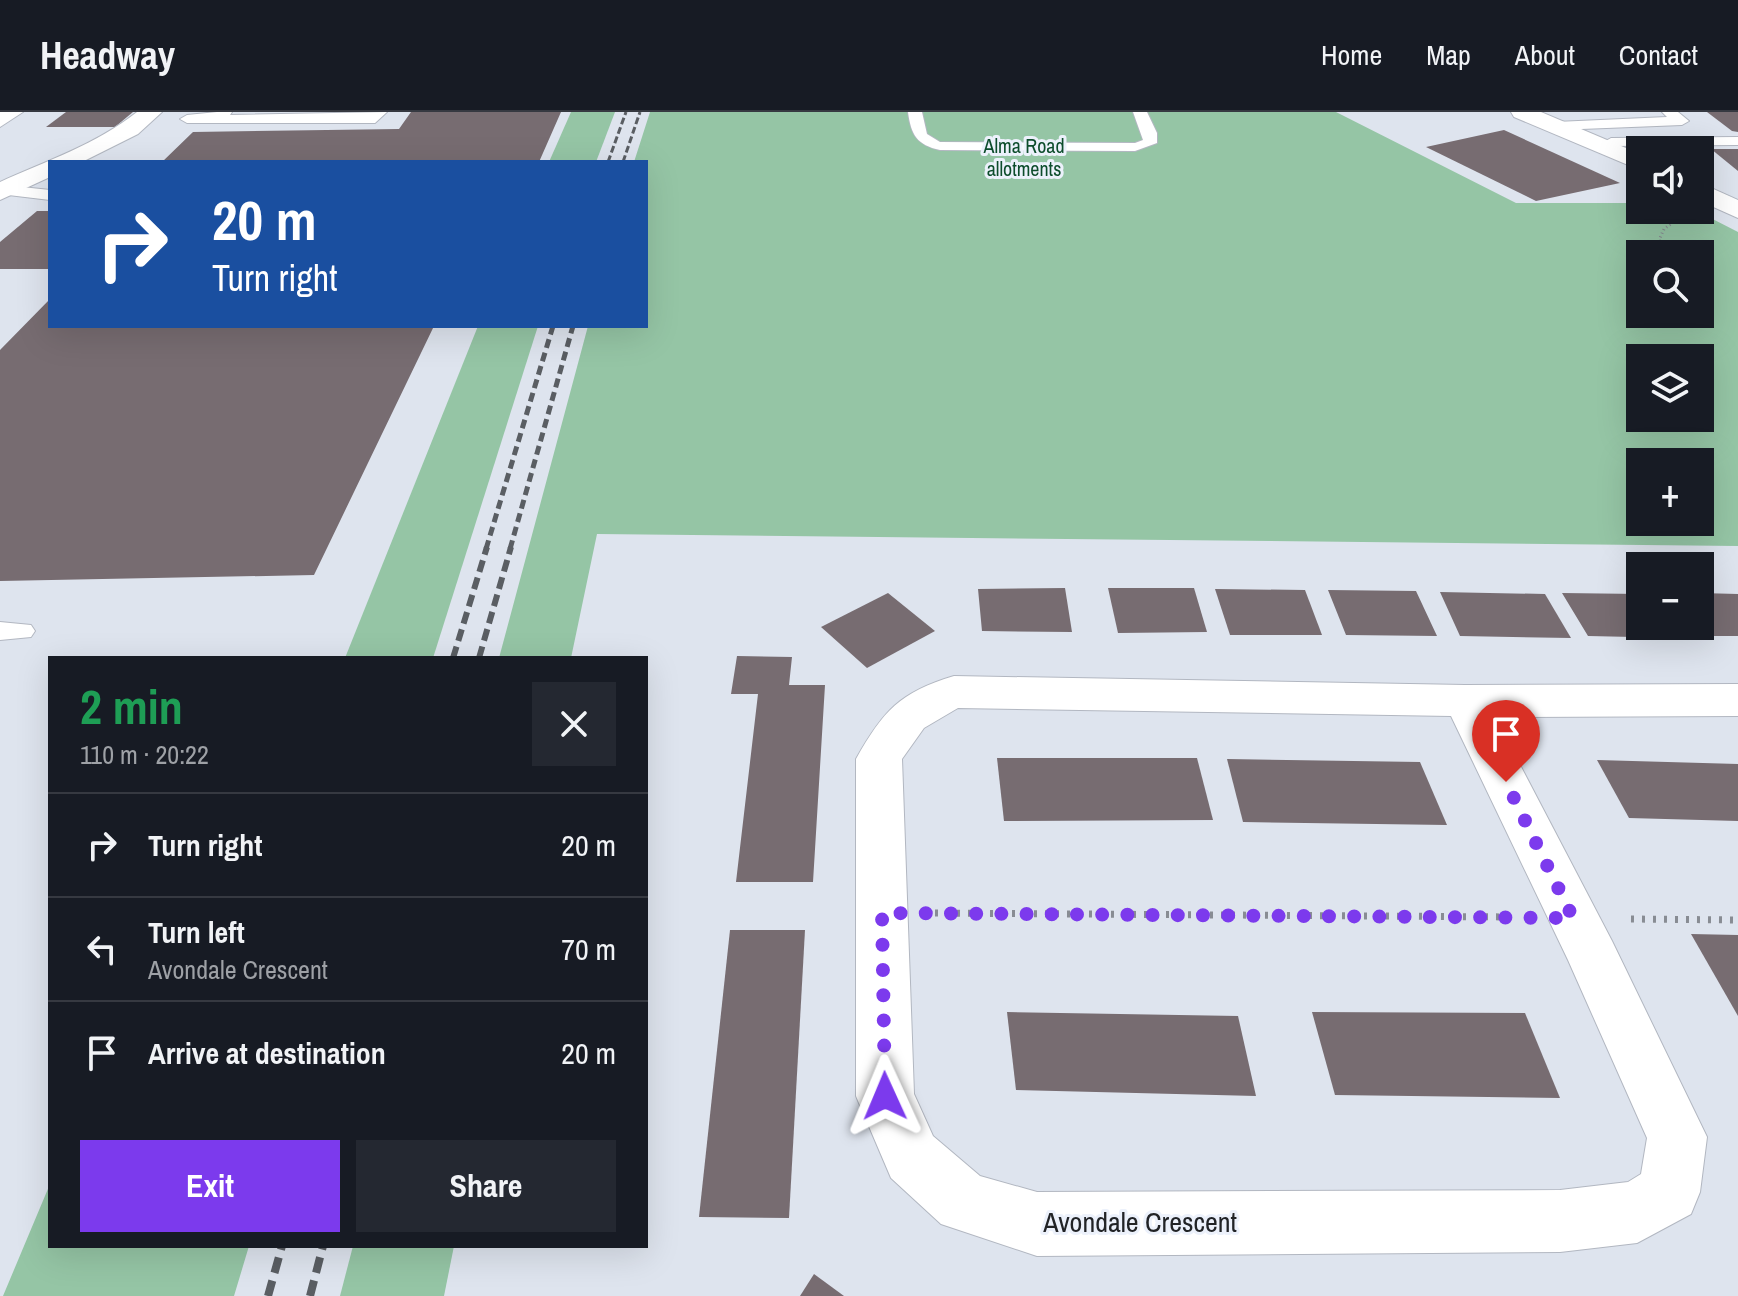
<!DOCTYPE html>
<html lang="en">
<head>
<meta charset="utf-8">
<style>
	:root { --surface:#171b24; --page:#242831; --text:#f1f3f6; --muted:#9ea1a6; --line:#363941; --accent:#7c3aed }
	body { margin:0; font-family:"Archivo Narrow",sans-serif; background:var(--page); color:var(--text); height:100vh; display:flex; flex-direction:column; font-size:30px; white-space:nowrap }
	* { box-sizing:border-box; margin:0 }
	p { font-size:26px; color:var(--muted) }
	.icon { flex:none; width:44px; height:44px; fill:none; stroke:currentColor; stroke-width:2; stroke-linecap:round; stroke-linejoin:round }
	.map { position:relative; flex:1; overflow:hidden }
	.details { position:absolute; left:48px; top:544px; width:600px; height:592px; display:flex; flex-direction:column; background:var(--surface); border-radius:0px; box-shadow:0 8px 32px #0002 }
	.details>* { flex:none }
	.guide { position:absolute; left:48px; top:48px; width:600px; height:168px; border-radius:0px; box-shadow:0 8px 32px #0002; background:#1a4fa0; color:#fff; overflow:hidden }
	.fabs { position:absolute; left:1626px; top:24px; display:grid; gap:16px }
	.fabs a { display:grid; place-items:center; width:88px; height:88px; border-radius:0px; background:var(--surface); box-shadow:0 8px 32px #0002; font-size:40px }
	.pin { position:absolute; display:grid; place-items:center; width:68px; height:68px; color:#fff; margin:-82px -34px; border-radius:50% 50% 50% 0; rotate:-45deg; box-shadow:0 0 8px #0007 }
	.pin .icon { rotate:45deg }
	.me { position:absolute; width:88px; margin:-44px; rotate:359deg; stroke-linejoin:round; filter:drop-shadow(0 0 6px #0008) }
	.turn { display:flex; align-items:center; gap:28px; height:168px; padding:0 32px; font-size:36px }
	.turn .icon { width:104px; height:104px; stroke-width:2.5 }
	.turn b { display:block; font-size:56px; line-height:68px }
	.round { display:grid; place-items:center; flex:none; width:84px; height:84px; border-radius:0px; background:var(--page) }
	.summary { display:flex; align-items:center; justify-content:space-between; height:136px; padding:0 32px }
	h1 { font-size:48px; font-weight:700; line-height:60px; color:#1e9e55 }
	.cta { display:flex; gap:16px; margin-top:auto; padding:16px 32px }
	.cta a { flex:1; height:92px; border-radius:0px; background:var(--accent); color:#fff; font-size:32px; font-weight:700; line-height:92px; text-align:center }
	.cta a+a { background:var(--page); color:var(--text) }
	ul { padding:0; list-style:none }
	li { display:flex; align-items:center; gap:24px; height:104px; padding:0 32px; border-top:2px solid var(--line) }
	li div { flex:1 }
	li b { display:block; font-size:30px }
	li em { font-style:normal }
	header { display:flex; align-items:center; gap:48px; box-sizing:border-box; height:112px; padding:0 40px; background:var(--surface); border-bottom:2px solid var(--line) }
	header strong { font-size:38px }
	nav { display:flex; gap:44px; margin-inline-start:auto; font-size:28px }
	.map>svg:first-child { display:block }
</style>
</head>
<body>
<header>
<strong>Headway</strong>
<nav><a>Home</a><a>Map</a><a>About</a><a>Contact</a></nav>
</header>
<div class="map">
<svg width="1738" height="1184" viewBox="0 0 1738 1184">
	<rect width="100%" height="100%" fill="#dee4ee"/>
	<g fill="#95c5a5" fill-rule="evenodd">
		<path d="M571 0H615L596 50H549Z"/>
		<path d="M650 0H1336L1516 91H1640V98H1695L1738 120V434L597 422 571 546H499L588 214H646V50H634ZM1640 142H1700V202H1640ZM1640 246H1700V306H1640ZM1640 350H1700V410H1640Z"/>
		<path d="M478 214H538L433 546H345Z"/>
		<path d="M50 1072V1134H249L234 1184H3Z"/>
		<path d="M353 1134H454L444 1184H340Z"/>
	</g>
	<g fill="#776c71">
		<path d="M66 0H133L115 15H46Z"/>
		<path d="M411 0H561L539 50H162L193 20 399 17Z"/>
		<path d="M1707 0H1738V20L1732 19Z"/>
		<path d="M1504 18 1620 71 1536 89 1426 35Z"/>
		<path d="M1711 37H1738V59Z"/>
		<path d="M37 99H50V157H0V130Z"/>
		<path d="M50 187V214H434L314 463 0 469V238Z"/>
		<path d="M1065 476 1072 520 982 519 978 477Z"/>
		<path d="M1108 476H1194L1207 520 1118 521Z"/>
		<path d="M1215 477 1305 478 1322 523H1230Z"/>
		<path d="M1328 478 1416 479 1437 524 1346 523Z"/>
		<path d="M1440 480 1545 482 1571 526 1460 524Z"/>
		<path d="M888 481 935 519 867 556 821 515Z"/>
		<path d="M1562 481 1640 482V514H1672L1680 526 1588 524Z"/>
		<path d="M1700 481 1738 482V524H1709L1700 512Z"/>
		<path d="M737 544 792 545 789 573H825L813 770H736L758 582H731Z"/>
		<path d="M997 646H1197L1213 708 1004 709Z"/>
		<path d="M1227 647 1420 650 1447 713 1243 710Z"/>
		<path d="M1597 648 1738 652V709L1629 706Z"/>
		<path d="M730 818H805L789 1106 699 1105Z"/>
		<path d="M1691 822 1738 823V904Z"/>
		<path d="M1007 900 1238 904 1256 984 1016 978Z"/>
		<path d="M1312 900 1525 901 1560 986 1335 983Z"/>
		<path d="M814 1162 844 1184H800Z"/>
	</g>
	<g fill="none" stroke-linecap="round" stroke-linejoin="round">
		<g stroke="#b2b7c1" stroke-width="2">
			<g id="service">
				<path d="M217 0H232L230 3 387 0 375 11H187L180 7 187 3Z"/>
				<path d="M908 0H922L927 22 940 30 1135 31 1143 28 1133 0H1147L1157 21V31L1135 39 940 38C917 33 911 23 908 0Z"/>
				<path d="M1662 0H1678L1689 9 1682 13 1556 18 1549 14 1556 10 1667 5Z"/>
				<path d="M1738 25V33L1611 34 1604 30 1611 26Z"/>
				<path d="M3 73 50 78V88L0 82Z"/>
				<path d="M0 510 31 513 35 519 31 525 0 528Z"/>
			</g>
		</g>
		<g stroke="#b2b7c1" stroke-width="2">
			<g id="minor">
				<path d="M137 0H162L138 22 82 50H50V65L0 88V70C46 49 97 32 137 0Z"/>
				<path d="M954 564 1465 573 1738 572V604L1495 605 1612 829 1707 1025 1700 1080 1691 1102 1637 1131 1560 1140 1037 1144 941 1112 891 1066 856 984V647C883 599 900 580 954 564ZM958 596 1451 604 1568 848 1647 1026 1641 1062 1628 1070 1560 1078 1037 1080 980 1064 933 1024 914 982 902 647 924 616Z"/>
			</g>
		</g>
		<g stroke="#b2b7c1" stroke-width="2">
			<g id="tertiary">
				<path d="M1511 0H1541L1640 42V58L1514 5Z"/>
				<path d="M1700 71 1738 88V106L1700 89Z"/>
			</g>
		</g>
		<g stroke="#b2b7c1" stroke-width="2">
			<path id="primary" d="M0 0H23L0 15Z"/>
		</g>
		<path stroke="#888c93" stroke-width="3" stroke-dasharray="1 3" stroke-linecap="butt" d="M1666 139 1659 128 1664 117 1683 103"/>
		<g stroke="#888c93" stroke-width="7" stroke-dasharray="3 8" stroke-linecap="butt">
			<path d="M935 801 1517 805"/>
			<path d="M1631 807 1738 808"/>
		</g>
		<use href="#service" fill="#fff" fill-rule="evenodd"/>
		<use href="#minor" fill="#fff" fill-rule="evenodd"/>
		<use href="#tertiary" fill="#fff" fill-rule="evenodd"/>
		<use href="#primary" fill="#fff" fill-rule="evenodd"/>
		<g stroke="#5a5e63" stroke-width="3" stroke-dasharray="7 3" stroke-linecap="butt">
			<path d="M608 50 626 0"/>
			<path d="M623 50 640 0"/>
		</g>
		<g stroke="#5a5e63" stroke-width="5" stroke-dasharray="9 5" stroke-linecap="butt">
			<path d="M486 437 553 214"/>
			<path d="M510 437 573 214"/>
		</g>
		<g stroke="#5a5e63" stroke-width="6" stroke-dasharray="12 6" stroke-linecap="butt">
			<path d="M453 546 487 435"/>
			<path d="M479 546 511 435"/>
		</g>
		<g stroke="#5a5e63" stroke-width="8" stroke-dasharray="16 8" stroke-linecap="butt">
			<path d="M268 1184 282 1134"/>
			<path d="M310 1184 323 1134"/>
		</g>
	</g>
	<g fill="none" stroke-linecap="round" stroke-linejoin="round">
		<path stroke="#7c3aed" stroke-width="14" stroke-dasharray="0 25.2" d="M885 984 882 801 1573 806 1506 670"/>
	</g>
	<g text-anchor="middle" stroke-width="6" stroke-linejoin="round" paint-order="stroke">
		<g font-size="20" fill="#0d4d2c" stroke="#ecf1fb">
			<text x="1024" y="41">Alma Road<tspan x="1024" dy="23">allotments</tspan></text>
		</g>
		<g font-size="28" fill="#212326" stroke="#ecf1fb">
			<text x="1140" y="1120">Avondale Crescent</text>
		</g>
	</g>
</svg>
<div class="fabs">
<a><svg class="icon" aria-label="sound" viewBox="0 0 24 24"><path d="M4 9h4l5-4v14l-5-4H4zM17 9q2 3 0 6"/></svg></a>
<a><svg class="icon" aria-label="search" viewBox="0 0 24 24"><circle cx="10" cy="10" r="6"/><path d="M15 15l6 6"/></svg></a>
<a><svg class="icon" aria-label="layers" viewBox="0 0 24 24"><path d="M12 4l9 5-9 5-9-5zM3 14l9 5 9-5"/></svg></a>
<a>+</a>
<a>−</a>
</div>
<div class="pin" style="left:1506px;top:670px;background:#d93025"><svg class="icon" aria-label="arrive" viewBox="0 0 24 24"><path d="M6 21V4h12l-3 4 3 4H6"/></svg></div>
<svg class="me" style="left:885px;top:984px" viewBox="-20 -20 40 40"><path d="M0-17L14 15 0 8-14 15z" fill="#7c3aed" stroke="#fff" stroke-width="4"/></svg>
<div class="guide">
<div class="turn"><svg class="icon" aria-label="right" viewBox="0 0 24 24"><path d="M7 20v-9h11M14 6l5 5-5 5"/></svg><div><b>20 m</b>Turn right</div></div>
</div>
<section class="details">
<div class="summary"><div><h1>2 min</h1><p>110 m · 20:22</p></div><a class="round"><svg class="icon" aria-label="close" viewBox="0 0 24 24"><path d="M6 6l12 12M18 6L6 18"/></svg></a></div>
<ul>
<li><svg class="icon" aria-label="right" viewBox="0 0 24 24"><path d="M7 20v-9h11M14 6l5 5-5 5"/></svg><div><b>Turn right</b></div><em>20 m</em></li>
<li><svg class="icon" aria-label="left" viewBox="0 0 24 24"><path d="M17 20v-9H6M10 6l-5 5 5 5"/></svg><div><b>Turn left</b><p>Avondale Crescent</p></div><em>70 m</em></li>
<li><svg class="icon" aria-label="arrive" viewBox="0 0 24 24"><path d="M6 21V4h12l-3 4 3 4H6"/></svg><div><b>Arrive at destination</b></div><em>20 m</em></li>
</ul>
<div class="cta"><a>Exit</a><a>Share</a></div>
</section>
</div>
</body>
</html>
